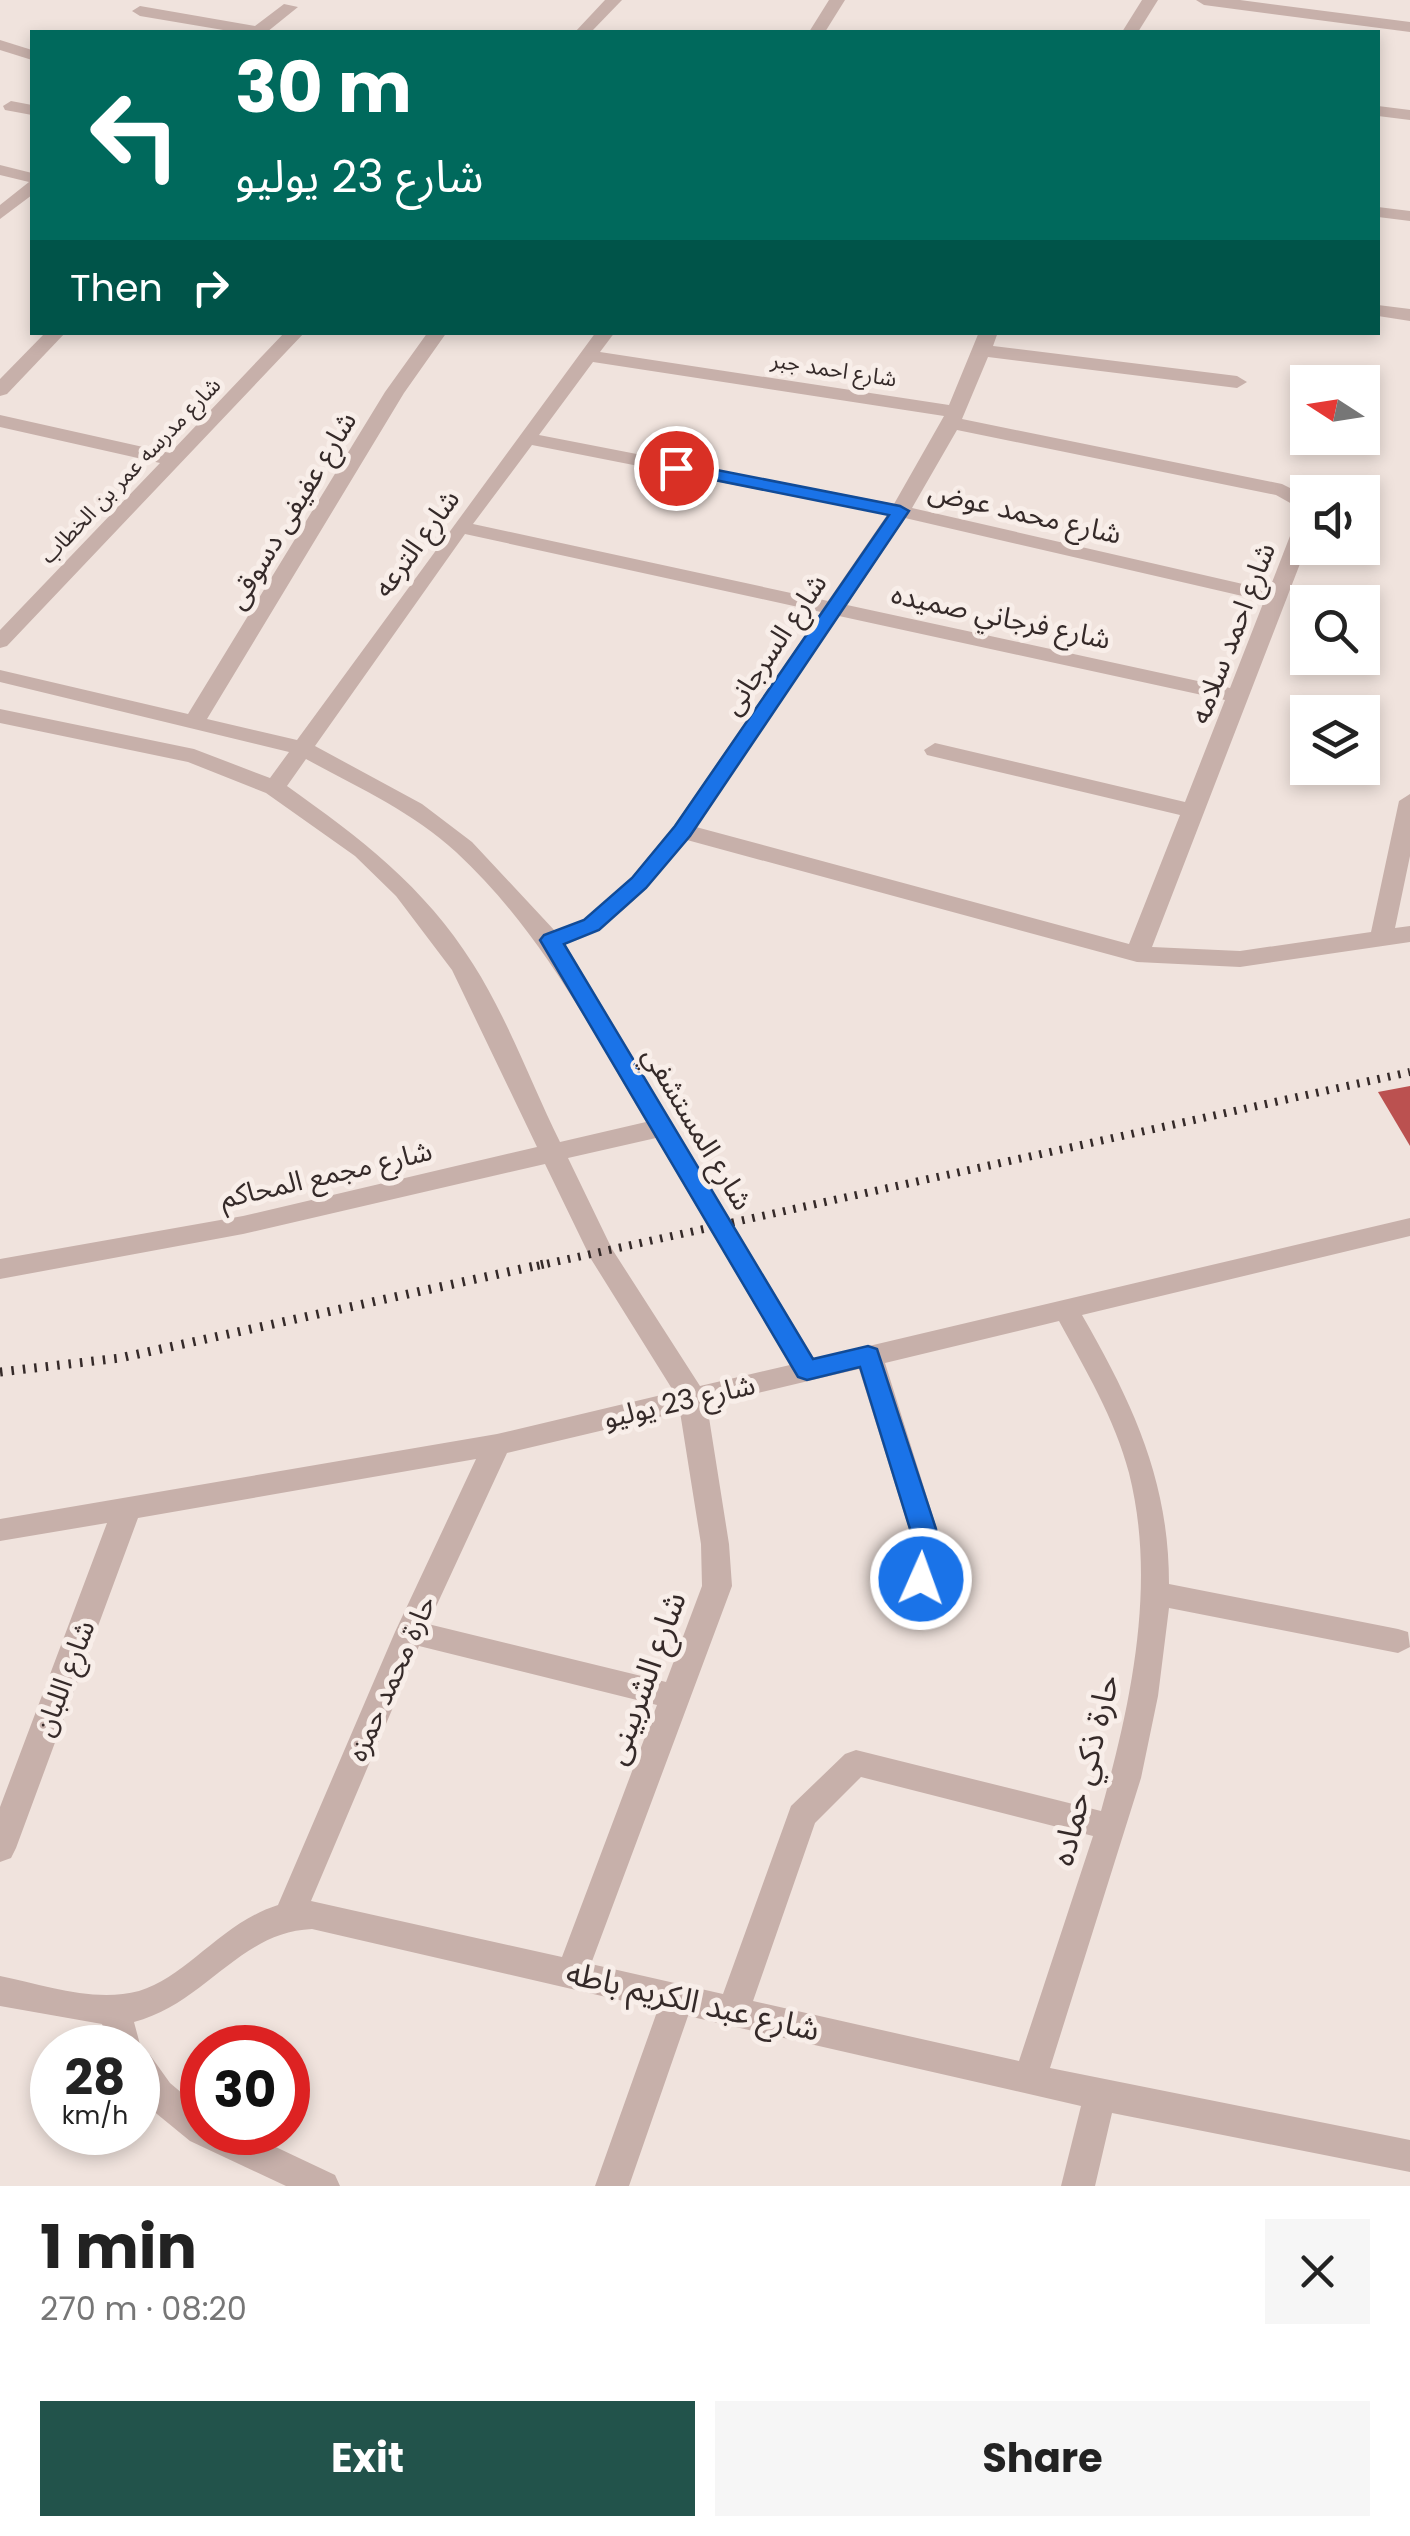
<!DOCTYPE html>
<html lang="en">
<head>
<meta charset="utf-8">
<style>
	:root { --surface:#fff; --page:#f6f6f6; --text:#222; --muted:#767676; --accent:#22534b }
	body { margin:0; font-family:Poppins,"Noto Sans Arabic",sans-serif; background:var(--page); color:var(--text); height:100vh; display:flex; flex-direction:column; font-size:38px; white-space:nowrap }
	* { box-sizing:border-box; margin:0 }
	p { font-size:32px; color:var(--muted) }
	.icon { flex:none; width:55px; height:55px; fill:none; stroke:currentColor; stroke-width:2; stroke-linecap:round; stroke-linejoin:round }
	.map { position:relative; height:2186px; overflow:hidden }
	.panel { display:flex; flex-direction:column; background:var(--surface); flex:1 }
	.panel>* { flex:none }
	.top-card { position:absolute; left:30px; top:30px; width:1350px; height:305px; border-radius:0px; box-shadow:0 5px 15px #0003; background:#00695c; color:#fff; overflow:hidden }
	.needle { width:65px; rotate:282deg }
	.fabs { position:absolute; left:1290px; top:365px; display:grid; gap:20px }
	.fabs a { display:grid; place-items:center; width:90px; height:90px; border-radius:0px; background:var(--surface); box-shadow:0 5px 15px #0003; font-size:50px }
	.speed { position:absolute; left:30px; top:2025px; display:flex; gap:20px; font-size:50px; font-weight:700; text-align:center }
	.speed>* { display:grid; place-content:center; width:130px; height:130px; border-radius:50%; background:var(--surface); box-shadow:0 5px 15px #0003; line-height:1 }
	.speed small { font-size:25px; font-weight:400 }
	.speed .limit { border:15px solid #d22; background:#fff; color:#111 }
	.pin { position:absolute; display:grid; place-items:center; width:85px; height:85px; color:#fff; margin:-42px; border:5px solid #fff; border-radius:50%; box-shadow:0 2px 10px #0007 }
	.me { position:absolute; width:110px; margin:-55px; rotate:2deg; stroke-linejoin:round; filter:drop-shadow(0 0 8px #0008) }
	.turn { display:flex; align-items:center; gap:35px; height:210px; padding:0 40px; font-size:45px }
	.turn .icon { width:130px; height:130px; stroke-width:2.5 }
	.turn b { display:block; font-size:70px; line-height:85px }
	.then { display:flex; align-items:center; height:95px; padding:0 40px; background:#0003; gap:20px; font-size:38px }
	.round { display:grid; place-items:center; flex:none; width:105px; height:105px; border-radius:0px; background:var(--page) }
	.head { display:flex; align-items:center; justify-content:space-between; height:170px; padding:0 40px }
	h1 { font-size:60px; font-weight:700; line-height:75px }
	.primary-button { display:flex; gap:20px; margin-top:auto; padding:20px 40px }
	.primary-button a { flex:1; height:115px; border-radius:0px; background:var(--accent); color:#fff; font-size:40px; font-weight:700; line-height:115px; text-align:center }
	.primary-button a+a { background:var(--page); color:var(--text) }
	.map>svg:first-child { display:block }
</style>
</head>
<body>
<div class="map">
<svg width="1410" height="2186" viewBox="0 0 1410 2186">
	<rect width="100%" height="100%" fill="#f0e3dd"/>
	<path fill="#bb5150" d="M1410 1086V1146L1378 1092Z"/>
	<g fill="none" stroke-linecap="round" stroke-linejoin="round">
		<g fill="#c7b0aa" fill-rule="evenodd">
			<path d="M605 0H622L591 32H575Z"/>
			<path d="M829 0H845L825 32H809Z"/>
			<path d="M1142 0H1158L1138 32H1122Z"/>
			<path d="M1196 0H1240L1410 22V32L1204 5Z"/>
			<path d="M284 4 298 7 267 32H235L140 16 132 11 140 6 255 26Z"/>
			<path d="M0 40 32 50V60L0 50Z"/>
			<path d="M11 101 32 105V115L5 110 3 106Z"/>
			<path d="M1378 106 1410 110V120L1378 116Z"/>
			<path d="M0 165 32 173V195L0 219V205L29 182 0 175Z"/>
			<path d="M1378 207 1410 211V221L1378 217Z"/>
			<path d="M1378 305 1410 309V321L1378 316Z"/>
			<path d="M46 332H66L7 394 0 396V379Z"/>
			<path d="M285 332H305L7 646 0 648V630L160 463 0 427V415L170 453Z"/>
			<path d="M428 332H447L404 393 207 719 297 740 596 332H615L600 352 949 405 979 332H998L993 346 1237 376 1247 382 1237 388 988 357 962 419 1282 484 1308 497V543L1152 947 1240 951 1371 932 1399 801 1410 794V856L1395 928 1410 926V942L1240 967 1137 962 687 840C649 886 622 922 565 944L814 1359 1410 1218V1236L1082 1315C1133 1404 1169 1480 1169 1584L1398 1629 1408 1632 1410 1647 1398 1653 1169 1608 1158 1696 1141 1778 1050 2068 1410 2140V2172L1112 2113 1095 2186H1061L1081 2106 688 2016 629 2186H595L658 2009 312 1929C239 1932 206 2003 134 2022L142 2052 150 2055 170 2083 202 2110V2132H244L335 2175 340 2186H286L190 2141 146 2105 138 2093V2048H110L102 2024 0 2006V1976C44 1985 94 2003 139 1991 187 1977 221 1923 278 1905L395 1632 476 1459 138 1518 16 1848 11 1858 0 1862V1807L107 1523 0 1541V1519L497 1434 674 1392 591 1259 545 1164 243 1234 0 1279V1259L243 1216 537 1147 452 970 396 896 355 856 266 793 188 762 0 723V709L194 749 270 778 289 752 0 682V670L188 714 385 392ZM593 362 944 416 894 504 539 435ZM957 430 1276 495 1292 504 1297 518 1269 590 912 508ZM532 445 887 515 828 601 473 524ZM905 518 1264 601 1230 688 847 605ZM465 534 821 612 674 826 631 878 584 920 555 931 472 842 422 804 315 746ZM839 616 1225 700 1185 802 935 743 924 750 927 755 1180 815 1129 944 696 827ZM306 759C357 787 413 812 456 852 540 930 589 1025 646 1122L560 1142C532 1085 507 1017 473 964 424 886 360 838 287 786ZM656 1138 790 1365 700 1386 612 1249 568 1158ZM1059 1321C1085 1369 1115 1419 1129 1473 1157 1584 1131 1703 1101 1811L856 1750 845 1754 791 1806 723 1994 591 1964 732 1586 729 1544 707 1405 859 1369 909 1529C910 1550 900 1597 907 1610L917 1614 927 1610C940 1586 939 1555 937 1529L885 1363ZM680 1412 701 1544 702 1586 666 1682 428 1624 507 1453ZM419 1646 657 1705 562 1957 311 1901ZM861 1777 1093 1836 1019 2061 753 2001 815 1823Z"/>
		</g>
		<path stroke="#352a29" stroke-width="8" stroke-dasharray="2.5 8" stroke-linecap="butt" d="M537 1266 1410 1072"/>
		<path stroke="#352a29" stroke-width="9" stroke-dasharray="2.5 9" stroke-linecap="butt" d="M0 1372 120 1358 548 1263"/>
	</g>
	<path fill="#1a73e8" stroke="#114b97" stroke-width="2.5" d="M676 462 900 506 909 511 690 836 646 888 599 930 564 944 813 1359 868 1346 877 1349 936 1529C938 1549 940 1569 930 1587L921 1590 912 1587C904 1573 911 1546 910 1529L860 1367 807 1380 798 1377 540 940 544 935 584 920 632 878 675 826 889 515 670 471 667 468Z"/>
	<g text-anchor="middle" stroke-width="10" stroke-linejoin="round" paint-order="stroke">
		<g font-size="22" fill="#352a29" stroke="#f8eee9">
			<text transform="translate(834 369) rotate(9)" y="8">شارع احمد جبر</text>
			<text transform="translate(130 470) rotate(-46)" y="8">شارع مدرسه عمر بن الخطاب</text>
		</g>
		<g font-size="28" fill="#352a29" stroke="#f8eee9">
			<text transform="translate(291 510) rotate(-59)" y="10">شارع عفيفى دسوقى</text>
			<text transform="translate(1025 512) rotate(13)" y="10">شارع محمد عوض</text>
			<text transform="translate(416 543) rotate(-54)" y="10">شارع الترعه</text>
			<text transform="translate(1001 616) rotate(12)" y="10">شارع فرجاني صميده</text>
			<text transform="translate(1232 633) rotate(-69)" y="10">شارع احمد سلامه</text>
			<text transform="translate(774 644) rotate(-56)" y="10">شارع السرجانى</text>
			<text transform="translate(698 1128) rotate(59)" y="10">شارع المستشفي</text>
			<text transform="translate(326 1174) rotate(-13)" y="10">شارع مجمع المحاكم</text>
			<text transform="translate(679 1401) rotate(-13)" y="10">شارع 23 يوليو</text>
			<text transform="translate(64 1678) rotate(-69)" y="10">شارع اللبان</text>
			<text transform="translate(391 1678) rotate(-66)" y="10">حارة محمد حمزه</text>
		</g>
		<g font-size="32" fill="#352a29" stroke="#f8eee9">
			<text transform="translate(645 1678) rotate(-70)" y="11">شارع الشربينى</text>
			<text transform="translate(1085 1770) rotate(-76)" y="11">حارة ذكي حماده</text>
			<text transform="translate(693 2001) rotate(13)" y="11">شارع عبد الكريم باطه</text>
		</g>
	</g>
</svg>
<div class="fabs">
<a><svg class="needle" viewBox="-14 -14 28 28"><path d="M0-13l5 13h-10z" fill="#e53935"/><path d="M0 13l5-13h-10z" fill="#767676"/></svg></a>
<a><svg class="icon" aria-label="sound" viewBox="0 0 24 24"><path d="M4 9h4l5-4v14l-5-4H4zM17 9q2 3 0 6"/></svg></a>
<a><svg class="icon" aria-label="search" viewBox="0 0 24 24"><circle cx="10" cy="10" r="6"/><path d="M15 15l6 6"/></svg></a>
<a><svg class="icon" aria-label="layers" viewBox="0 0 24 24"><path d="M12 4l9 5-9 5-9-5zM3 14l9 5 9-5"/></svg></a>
</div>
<div class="speed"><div>28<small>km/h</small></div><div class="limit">30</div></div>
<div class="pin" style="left:676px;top:468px;background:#d93025"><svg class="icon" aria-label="arrive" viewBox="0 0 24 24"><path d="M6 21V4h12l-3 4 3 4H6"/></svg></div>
<svg class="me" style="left:921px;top:1579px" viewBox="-20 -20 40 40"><circle r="17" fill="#1a73e8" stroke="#fff" stroke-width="3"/><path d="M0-11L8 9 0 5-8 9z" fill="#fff"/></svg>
<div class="top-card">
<div class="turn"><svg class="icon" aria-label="left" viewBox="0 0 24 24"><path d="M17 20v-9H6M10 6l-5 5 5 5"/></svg><div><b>30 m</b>شارع 23 يوليو</div></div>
<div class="then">Then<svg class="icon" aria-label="right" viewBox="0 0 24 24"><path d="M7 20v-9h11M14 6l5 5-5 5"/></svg></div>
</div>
</div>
<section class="panel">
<div class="head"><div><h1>1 min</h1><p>270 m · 08:20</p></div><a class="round"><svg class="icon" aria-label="close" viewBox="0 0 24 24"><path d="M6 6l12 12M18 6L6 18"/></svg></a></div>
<div class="primary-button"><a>Exit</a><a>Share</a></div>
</section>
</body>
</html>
